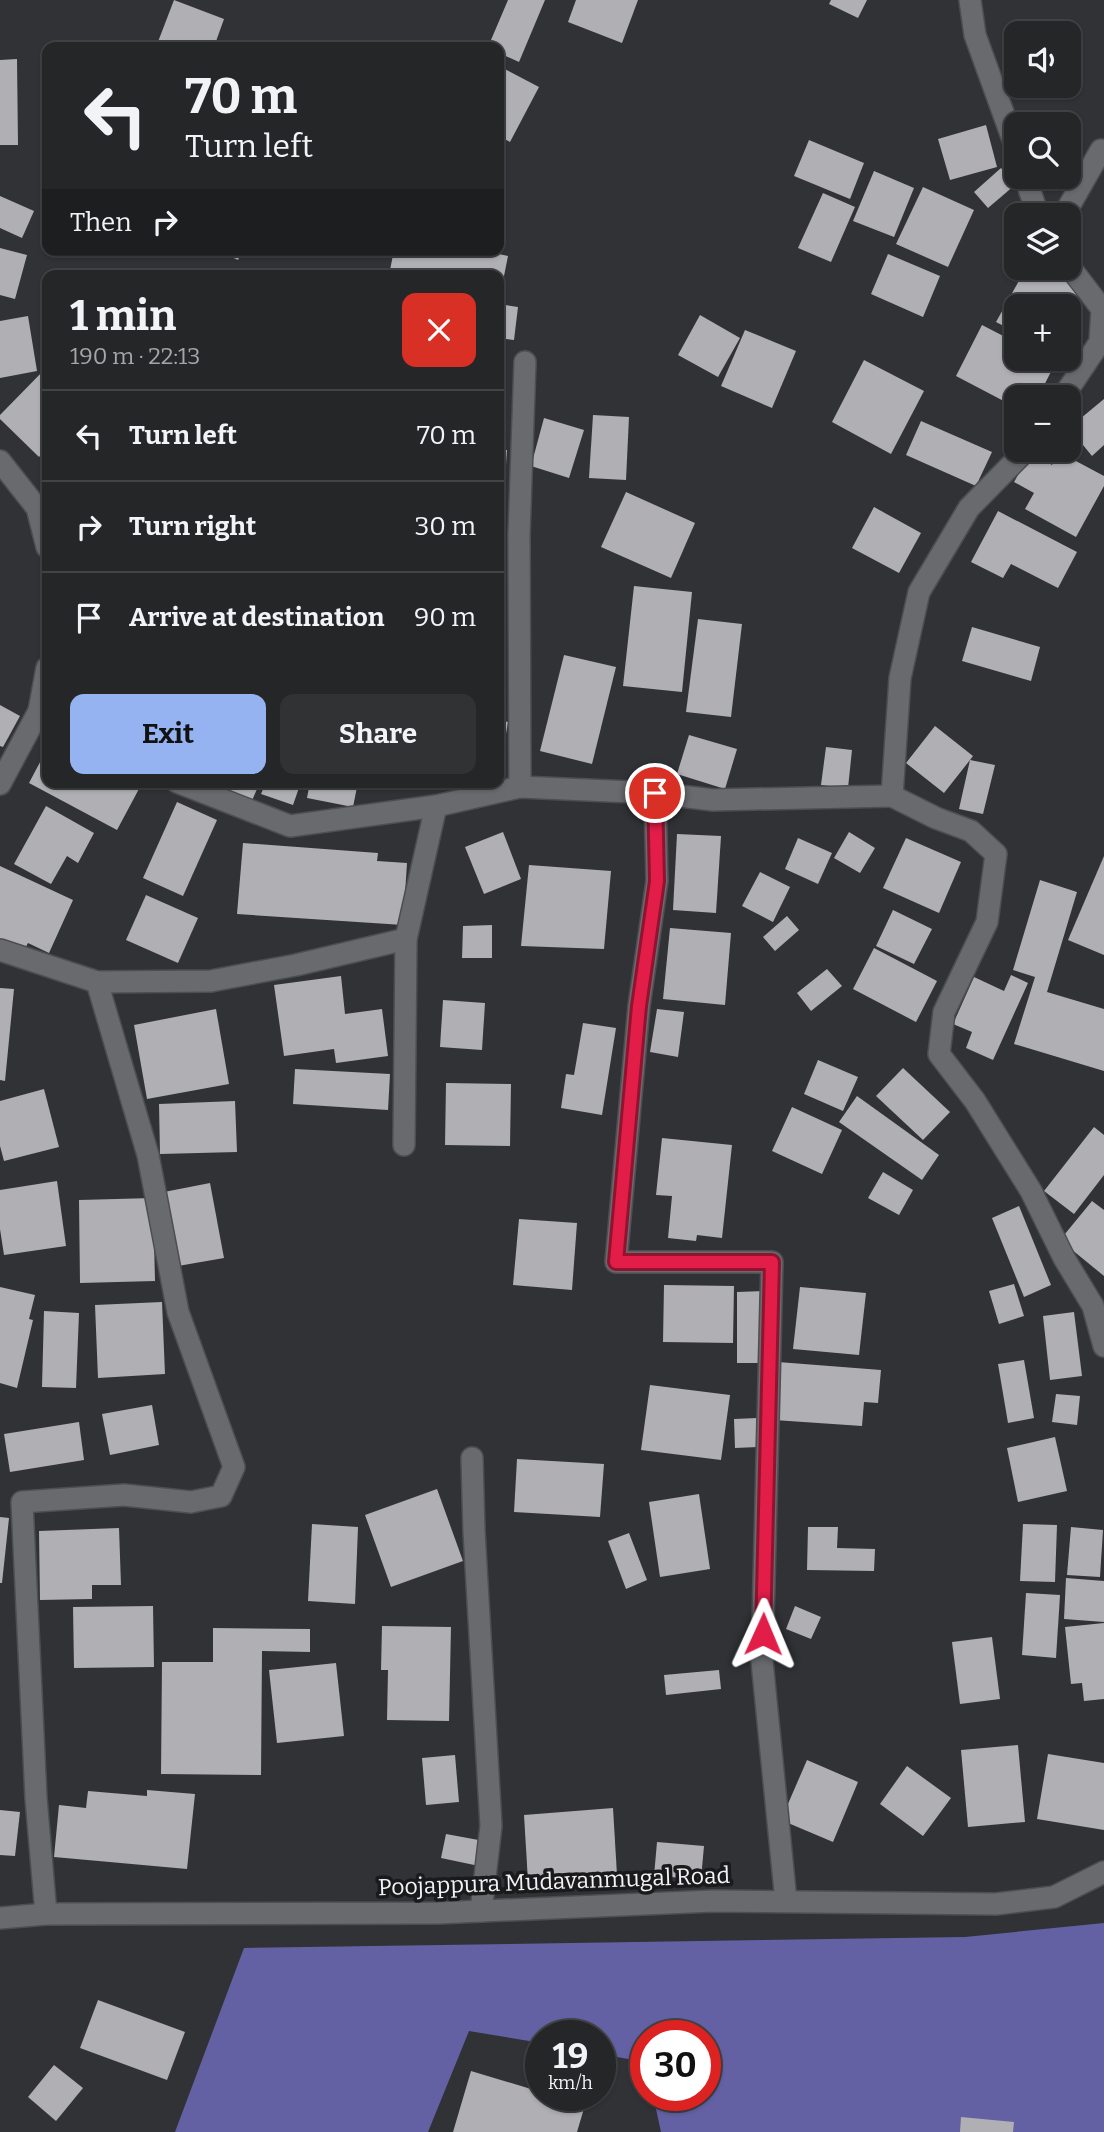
<!DOCTYPE html>
<html lang="en">
<head>
<meta charset="utf-8">
<style>
	:root { --surface:#252628; --page:#313234; --text:#f1f3f6; --muted:#a3a5a8; --line:#424345; --accent:#95b2f1 }
	body { margin:0; font-family:Bitter,serif; background:var(--page); color:var(--text); height:100vh; display:flex; flex-direction:column; font-size:26px; white-space:nowrap }
	* { box-sizing:border-box; margin:0 }
	p { font-size:23px; color:var(--muted) }
	.icon { flex:none; width:38px; height:38px; fill:none; stroke:currentColor; stroke-width:2; stroke-linecap:round; stroke-linejoin:round }
	.map { position:relative; flex:1; overflow:hidden }
	.drawer { position:absolute; left:42px; top:270px; width:462px; height:518px; display:flex; flex-direction:column; background:var(--surface); border-radius:14px; box-shadow:0 2px 5px #0004,0 0 0 2px var(--line) }
	.drawer>* { flex:none }
	.hud { position:absolute; left:42px; top:42px; width:462px; height:214px; border-radius:14px; box-shadow:0 2px 5px #0004,0 0 0 2px var(--line); background:#252628; color:var(--text); overflow:hidden }
	.controls { position:absolute; left:1004px; top:21px; display:grid; gap:14px }
	.controls a { display:grid; place-items:center; width:77px; height:77px; border-radius:14px; background:var(--surface); box-shadow:0 2px 5px #0004,0 0 0 2px var(--line); font-size:35px }
	.speed { position:absolute; left:525px; top:2020px; display:flex; gap:14px; font-size:35px; font-weight:700; text-align:center }
	.speed>* { display:grid; place-content:center; width:91px; height:91px; border-radius:50%; background:var(--surface); box-shadow:0 2px 5px #0004,0 0 0 2px var(--line); line-height:1 }
	.speed small { font-size:18px; font-weight:400 }
	.speed .limit { border:10px solid #d22; background:#fff; color:#111 }
	.pin { position:absolute; display:grid; place-items:center; width:60px; height:60px; color:#fff; margin:-30px; border:4px solid #fff; border-radius:50%; box-shadow:0 2px 7px #0007 }
	.me { position:absolute; width:77px; margin:-38px; rotate:1deg; stroke-linejoin:round; filter:drop-shadow(0 0 5px #0008) }
	.turn { display:flex; align-items:center; gap:24px; height:147px; padding:0 28px; font-size:32px }
	.turn .icon { width:91px; height:91px; stroke-width:2.5 }
	.turn b { display:block; font-size:49px; line-height:60px }
	.then { display:flex; align-items:center; height:66px; padding:0 28px; background:#0003; gap:14px; font-size:26px }
	.round { display:grid; place-items:center; flex:none; width:74px; height:74px; border-radius:14px; background:var(--page) }
	.summary { display:flex; align-items:center; justify-content:space-between; height:119px; padding:0 28px }
	h1 { font-size:42px; font-weight:700; line-height:52px }
	.action { display:flex; gap:14px; margin-top:auto; padding:14px 28px }
	.action a { flex:1; height:80px; border-radius:14px; background:var(--accent); color:#111; font-size:28px; font-weight:700; line-height:80px; text-align:center }
	.action a+a { background:var(--page); color:var(--text) }
	ul { padding:0; list-style:none }
	li { display:flex; align-items:center; gap:21px; height:91px; padding:0 28px; border-top:2px solid var(--line) }
	li div { flex:1 }
	li b { display:block; font-size:26px }
	li em { font-style:normal }
	.map>svg:first-child { display:block }
</style>
</head>
<body>
<div class="map">
<svg width="1104" height="2132" viewBox="0 0 1104 2132">
	<rect width="100%" height="100%" fill="#313236"/>
	<path fill="#6361a4" d="M1104 1923V2132H661L653 2095H705V2035H646V2065L645 2062 600 2054V2035H541V2043L469 2031 428 2132H175L244 1948 965 1937Z"/>
	<g fill="#afafb4">
		<path d="M174 0 224 19 214 47H156Z"/>
		<path d="M508 0H545L519 62 499 53V47H488Z"/>
		<path d="M576 0H638L622 43 568 22Z"/>
		<path d="M831 0H867L858 18 829 4Z"/>
		<path d="M17 59 18 145H0V60Z"/>
		<path d="M499 66 539 87 510 142 499 136Z"/>
		<path d="M986 125 997 167 950 180 938 139Z"/>
		<path d="M809 140 864 163 850 199 794 176Z"/>
		<path d="M1001 168 1015 185 988 208 974 192Z"/>
		<path d="M874 171 914 188 894 237 853 221Z"/>
		<path d="M923 187 974 210 948 267 896 244Z"/>
		<path d="M823 193 855 207 831 262 798 248Z"/>
		<path d="M0 196 34 211 22 238 0 228Z"/>
		<path d="M0 248 27 255 15 299 0 295Z"/>
		<path d="M216 250H243L238 260Z"/>
		<path d="M394 250H481L508 256 500 296 499 275H389Z"/>
		<path d="M888 254 940 276 923 317 871 294Z"/>
		<path d="M1026 268H1041L1081 290 1069 312V306H1017V333L996 322Z"/>
		<path d="M499 304 518 307 514 340 506 339 503 360H499Z"/>
		<path d="M700 315 740 338 718 377 678 355Z"/>
		<path d="M28 316 37 371 0 378V321Z"/>
		<path d="M982 325 1017 343V359H1046L1055 364 1038 397H1017V408L956 376Z"/>
		<path d="M745 330 796 351 772 408 721 386Z"/>
		<path d="M864 360 924 391 891 454 832 422Z"/>
		<path d="M47 367V448L39 457 0 419V415Z"/>
		<path d="M1104 399V445L1092 456 1069 428Z"/>
		<path d="M593 415 629 417 626 480 589 478Z"/>
		<path d="M544 418 584 430 569 478 531 466Z"/>
		<path d="M921 421 992 452 976 486 906 455Z"/>
		<path d="M499 450H507L504 494H499Z"/>
		<path d="M1031 452 1052 465 1059 452 1104 476V486L1076 537 1025 509 1034 493 1014 482Z"/>
		<path d="M626 492 695 523 671 578 601 547Z"/>
		<path d="M874 507 921 533 899 573 852 548Z"/>
		<path d="M998 511 1077 552 1058 588 1011 564 1003 578 971 562Z"/>
		<path d="M634 586 692 592 682 692 623 686Z"/>
		<path d="M698 619 742 624 731 717 686 712Z"/>
		<path d="M972 627 1040 647 1031 681 962 661Z"/>
		<path d="M564 655 616 667 592 764 540 751Z"/>
		<path d="M0 705 20 716 3 747 0 746Z"/>
		<path d="M499 720 508 722 500 769H499Z"/>
		<path d="M935 726 973 756 970 760 995 765 983 814 959 809 970 760 944 793 906 763Z"/>
		<path d="M689 735 737 749 725 789 677 774Z"/>
		<path d="M826 747 852 750 848 788 821 785Z"/>
		<path d="M47 749V782H130L140 787 117 830 29 783Z"/>
		<path d="M227 782H260L251 803 223 790Z"/>
		<path d="M266 782H301L293 805 261 794Z"/>
		<path d="M310 782H358L353 807 307 798Z"/>
		<path d="M177 802 217 820 183 896 143 878Z"/>
		<path d="M46 806 94 833 78 863 67 856 51 884 14 864Z"/>
		<path d="M503 832 521 879 484 894 465 847Z"/>
		<path d="M849 832 875 848 860 873 834 858Z"/>
		<path d="M677 834 721 836 716 913 673 910Z"/>
		<path d="M798 838 832 853 818 884 785 869Z"/>
		<path d="M906 838 961 862 939 913 883 888Z"/>
		<path d="M243 843 378 853 377 861 407 863 403 925 237 914Z"/>
		<path d="M1104 856V955L1068 940Z"/>
		<path d="M529 865 611 871 604 949 521 946Z"/>
		<path d="M0 866 73 900 49 953 28 943 24 950 0 939Z"/>
		<path d="M760 872 790 887 773 922 742 906Z"/>
		<path d="M1040 880 1077 892 1047 992 1104 1009V1071L1014 1044 1035 977 1013 970Z"/>
		<path d="M146 895 198 918 178 963 126 940Z"/>
		<path d="M893 910 932 929 914 964 876 946Z"/>
		<path d="M787 916 799 930 775 951 763 937Z"/>
		<path d="M492 925V958H462L463 926Z"/>
		<path d="M670 928 731 933 725 1005 663 999Z"/>
		<path d="M874 948 937 981 916 1022 853 989Z"/>
		<path d="M827 969 842 986 811 1011 797 993Z"/>
		<path d="M1011 975 1028 983 993 1060 966 1048 972 1032 953 1024 974 977 1004 991Z"/>
		<path d="M341 976 345 1014 382 1009 388 1056 336 1063 334 1049 284 1056 274 985Z"/>
		<path d="M0 988 14 989 5 1081 0 1080Z"/>
		<path d="M443 1000 485 1003 482 1050 440 1047Z"/>
		<path d="M216 1009 229 1084 147 1099 134 1025Z"/>
		<path d="M657 1009 684 1012 678 1057 650 1052Z"/>
		<path d="M583 1023 616 1028 602 1115 561 1108 566 1074 574 1075Z"/>
		<path d="M818 1060 858 1077 843 1111 804 1094Z"/>
		<path d="M903 1068 950 1112 923 1140 876 1096Z"/>
		<path d="M295 1069 390 1074 388 1110 293 1104Z"/>
		<path d="M446 1083 511 1084 510 1146 445 1145Z"/>
		<path d="M44 1089 59 1147 4 1161 0 1146V1101Z"/>
		<path d="M857 1096 939 1155 922 1180 839 1122Z"/>
		<path d="M235 1101 237 1152 160 1154 159 1104Z"/>
		<path d="M792 1107 842 1130 822 1174 772 1151Z"/>
		<path d="M1094 1127 1104 1135V1175L1074 1214 1044 1191Z"/>
		<path d="M662 1138 732 1145 722 1238 697 1235 696 1241 668 1238 672 1196 656 1195Z"/>
		<path d="M883 1172 913 1190 899 1215 868 1198Z"/>
		<path d="M57 1181 66 1246 4 1255 0 1229V1190Z"/>
		<path d="M210 1183 224 1258 178 1266 164 1192Z"/>
		<path d="M153 1198 155 1281 80 1283 79 1200Z"/>
		<path d="M1092 1201 1104 1210V1276L1060 1240Z"/>
		<path d="M1019 1206 1051 1285 1024 1297 992 1218Z"/>
		<path d="M519 1219 577 1223 572 1290 513 1285Z"/>
		<path d="M1014 1284 1024 1316 999 1324 989 1291Z"/>
		<path d="M664 1285 734 1286 733 1343 663 1342Z"/>
		<path d="M0 1287 35 1295 29 1319 33 1320 17 1388 0 1383Z"/>
		<path d="M800 1287 866 1293 859 1355 793 1349Z"/>
		<path d="M764 1291V1363H737V1292Z"/>
		<path d="M162 1302 165 1374 98 1378 95 1305Z"/>
		<path d="M44 1311 79 1313 76 1388 42 1387Z"/>
		<path d="M1074 1312 1082 1376 1050 1380 1043 1316Z"/>
		<path d="M1024 1360 1034 1418 1008 1423 998 1364Z"/>
		<path d="M778 1362 881 1370 878 1403 864 1402 862 1426 774 1420Z"/>
		<path d="M650 1385 730 1395 721 1460 641 1450Z"/>
		<path d="M1056 1394 1080 1396 1077 1425 1052 1422Z"/>
		<path d="M152 1405 159 1445 110 1455 102 1414Z"/>
		<path d="M757 1418 758 1447 735 1448 734 1419Z"/>
		<path d="M79 1422 84 1460 10 1472 4 1434Z"/>
		<path d="M1055 1437 1067 1491 1018 1502 1007 1448Z"/>
		<path d="M517 1459 604 1464 600 1517 514 1512Z"/>
		<path d="M437 1489 463 1561 391 1587 365 1515Z"/>
		<path d="M699 1494 710 1569 660 1577 649 1502Z"/>
		<path d="M0 1517 9 1518 2 1583H0Z"/>
		<path d="M312 1524 358 1527 355 1604 308 1601Z"/>
		<path d="M1023 1524 1057 1525 1055 1582 1020 1581Z"/>
		<path d="M808 1527H838L837 1548 875 1549 874 1571 807 1570Z"/>
		<path d="M1071 1527 1103 1530 1100 1577 1067 1575Z"/>
		<path d="M119 1528 121 1585H92V1599L40 1600 39 1531Z"/>
		<path d="M629 1533 647 1580 626 1589 608 1541Z"/>
		<path d="M1066 1578 1104 1581V1622L1064 1619Z"/>
		<path d="M1026 1593 1060 1595 1056 1658 1022 1655Z"/>
		<path d="M153 1606 154 1667 74 1668 73 1607Z"/>
		<path d="M795 1606 821 1617 811 1639 786 1629Z"/>
		<path d="M1104 1623V1699L1084 1701 1082 1683 1071 1684 1065 1627Z"/>
		<path d="M382 1626 451 1627 449 1721 387 1720 388 1670H381Z"/>
		<path d="M213 1628 310 1629V1652L262 1651 261 1775 161 1774 162 1662H213Z"/>
		<path d="M992 1637 1000 1699 960 1704 952 1642Z"/>
		<path d="M336 1663 344 1736 277 1743 269 1670Z"/>
		<path d="M719 1670 721 1689 666 1695 664 1675Z"/>
		<path d="M1018 1745 1025 1822 968 1827 961 1750Z"/>
		<path d="M1048 1754 1104 1763V1830L1037 1819Z"/>
		<path d="M455 1755 459 1802 426 1805 422 1758Z"/>
		<path d="M807 1760 858 1782 833 1842 781 1820Z"/>
		<path d="M907 1766 951 1798 923 1836 880 1804Z"/>
		<path d="M147 1790 195 1794 187 1869 54 1857 59 1805 86 1808 88 1791 147 1796Z"/>
		<path d="M613 1808 617 1875 528 1881 524 1815Z"/>
		<path d="M0 1810 20 1812 15 1856 0 1855Z"/>
		<path d="M446 1834 484 1841 479 1866 441 1858Z"/>
		<path d="M657 1842 704 1846 701 1879 654 1876Z"/>
		<path d="M98 2000 185 2032 167 2080 80 2048Z"/>
		<path d="M54 2065 83 2088 56 2121 28 2097Z"/>
		<path d="M471 2071 541 2092V2095H551L585 2105 577 2132H453Z"/>
		<path d="M961 2117 1014 2122 1013 2132H960Z"/>
	</g>
	<g fill="none" stroke-linecap="round" stroke-linejoin="round">
		<g stroke="#4d4e51" stroke-width="24">
			<g id="minor">
				<path d="M970 0 975 35 1017 151"/>
				<path d="M1025 177 1038 215"/>
				<path d="M1064 215 1101 150"/>
				<path d="M1063 397 1100 342 1102 309 1069 266"/>
				<path d="M1026 450 969 508 919 592 900 678 892 796 936 818 971 831 996 854 987 922 944 1012 939 1054 975 1101 1031 1191 1064 1258 1093 1306 1104 1346"/>
				<path d="M0 461 37 508 47 547"/>
				<path d="M177 782 290 826 436 806 520 787 655 793 713 800 892 796"/>
				<path d="M0 784 39 711 47 668"/>
				<path d="M520 787 519 535 525 362"/>
				<path d="M655 793 657 881 639 1006 616 1262H772L762 1661 786 1901"/>
				<path d="M0 950 97 982 211 981 296 965 406 939"/>
				<path d="M404 1145 406 939 436 806"/>
				<path d="M472 1458 474 1531 491 1826 481 1911"/>
				<path d="M46 1914 36 1798 22 1502 124 1495 191 1502 221 1496 234 1467 178 1312 148 1155 97 982"/>
			</g>
		</g>
		<g stroke="#4d4e51" stroke-width="24">
			<path id="tertiary" d="M0 1918 46 1914 438 1913 713 1901 996 1904 1054 1897 1104 1872"/>
		</g>
		<use href="#minor" stroke="#696a6e" stroke-width="21"/>
		<use href="#tertiary" stroke="#696a6e" stroke-width="21"/>
	</g>
	<g fill="none" stroke-linecap="round" stroke-linejoin="round">
		<g stroke="#92132f" stroke-width="18">
			<path id="route" d="M655 793 657 881 639 1006 616 1262H772L763 1634"/>
		</g>
		<use href="#route" stroke="#e11d48" stroke-width="12"/>
	</g>
	<g text-anchor="middle" stroke-width="7" stroke-linejoin="round" paint-order="stroke">
		<g font-size="23" fill="#f2f3f5" stroke="#1a1a1c">
			<text transform="translate(554 1881) rotate(-2)" y="8">Poojappura Mudavanmugal Road</text>
		</g>
	</g>
</svg>
<div class="controls">
<a><svg class="icon" aria-label="sound" viewBox="0 0 24 24"><path d="M4 9h4l5-4v14l-5-4H4zM17 9q2 3 0 6"/></svg></a>
<a><svg class="icon" aria-label="search" viewBox="0 0 24 24"><circle cx="10" cy="10" r="6"/><path d="M15 15l6 6"/></svg></a>
<a><svg class="icon" aria-label="layers" viewBox="0 0 24 24"><path d="M12 4l9 5-9 5-9-5zM3 14l9 5 9-5"/></svg></a>
<a>+</a>
<a>−</a>
</div>
<div class="speed"><div>19<small>km/h</small></div><div class="limit">30</div></div>
<div class="pin" style="left:655px;top:793px;background:#d93025"><svg class="icon" aria-label="arrive" viewBox="0 0 24 24"><path d="M6 21V4h12l-3 4 3 4H6"/></svg></div>
<svg class="me" style="left:763px;top:1634px" viewBox="-20 -20 40 40"><path d="M0-17L14 15 0 8-14 15z" fill="#e11d48" stroke="#fff" stroke-width="4"/></svg>
<div class="hud">
<div class="turn"><svg class="icon" aria-label="left" viewBox="0 0 24 24"><path d="M17 20v-9H6M10 6l-5 5 5 5"/></svg><div><b>70 m</b>Turn left</div></div>
<div class="then">Then<svg class="icon" aria-label="right" viewBox="0 0 24 24"><path d="M7 20v-9h11M14 6l5 5-5 5"/></svg></div>
</div>
<section class="drawer">
<div class="summary"><div><h1>1 min</h1><p>190 m · 22:13</p></div><a class="round" style="background:#d93025;color:#fff"><svg class="icon" aria-label="close" viewBox="0 0 24 24"><path d="M6 6l12 12M18 6L6 18"/></svg></a></div>
<ul>
<li><svg class="icon" aria-label="left" viewBox="0 0 24 24"><path d="M17 20v-9H6M10 6l-5 5 5 5"/></svg><div><b>Turn left</b></div><em>70 m</em></li>
<li><svg class="icon" aria-label="right" viewBox="0 0 24 24"><path d="M7 20v-9h11M14 6l5 5-5 5"/></svg><div><b>Turn right</b></div><em>30 m</em></li>
<li><svg class="icon" aria-label="arrive" viewBox="0 0 24 24"><path d="M6 21V4h12l-3 4 3 4H6"/></svg><div><b>Arrive at destination</b></div><em>90 m</em></li>
</ul>
<div class="action"><a>Exit</a><a>Share</a></div>
</section>
</div>
</body>
</html>
